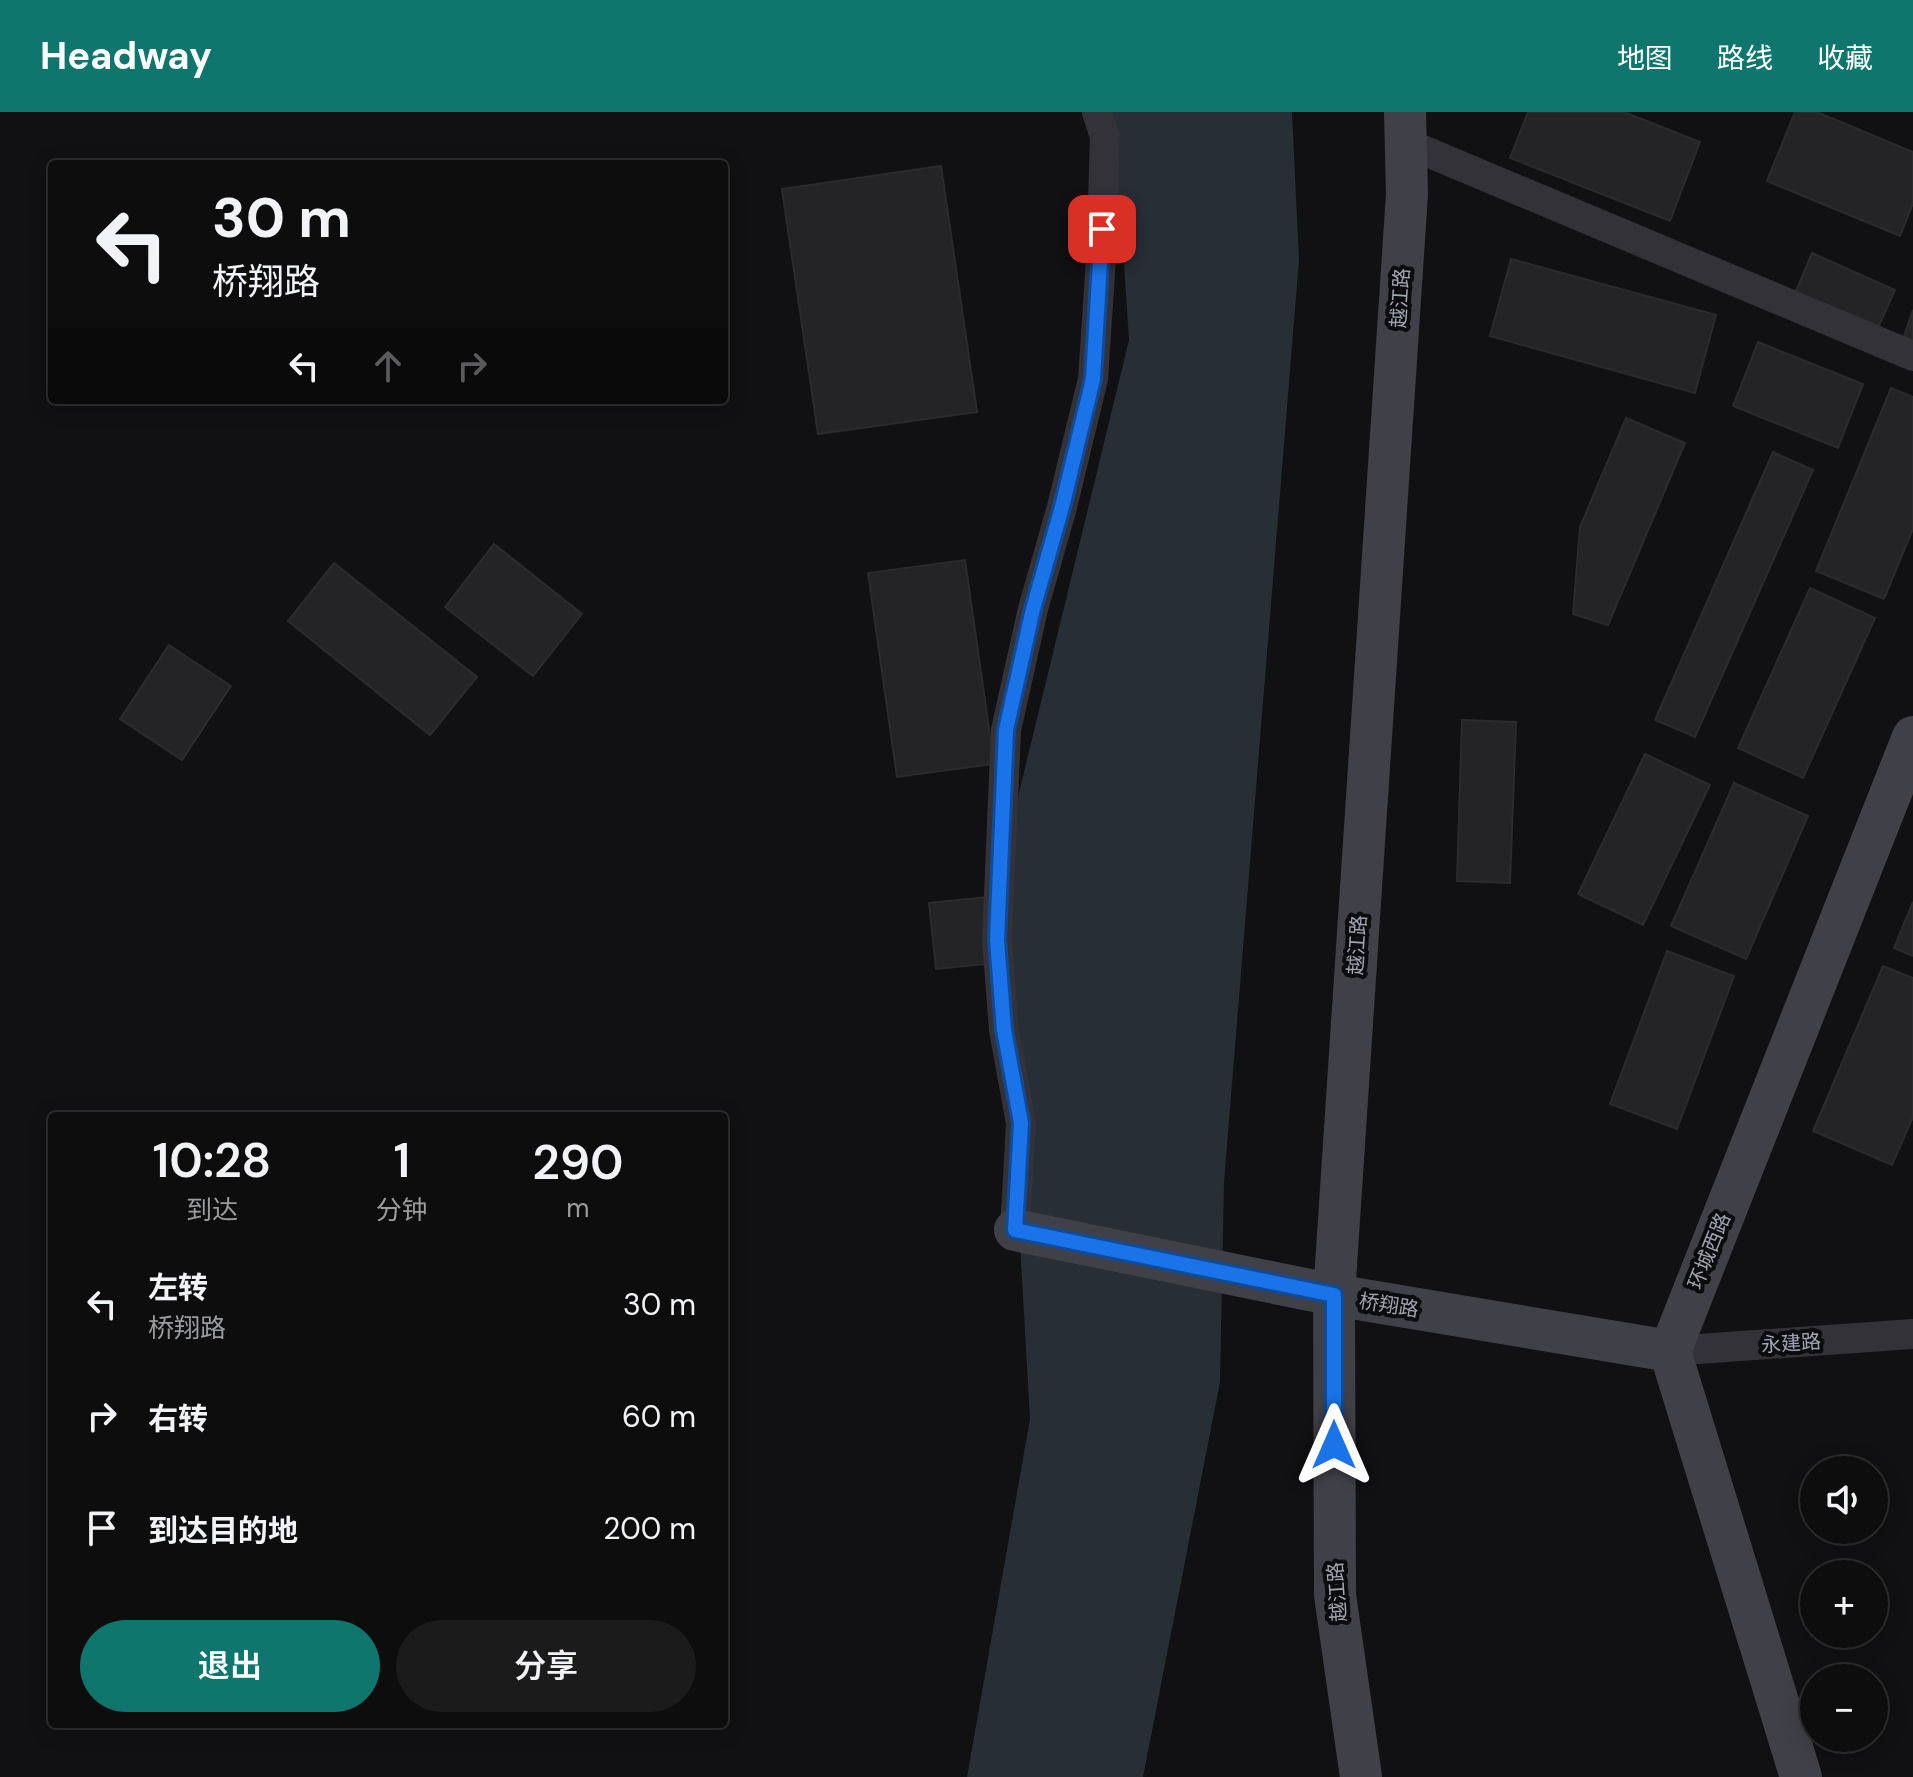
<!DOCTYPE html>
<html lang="zh">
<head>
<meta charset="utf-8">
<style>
	:root { --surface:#0d0d0e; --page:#1b1b1c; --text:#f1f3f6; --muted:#9a9c9e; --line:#2d2d2e; --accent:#0f766e }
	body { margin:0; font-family:"DM Sans","Noto Sans SC",sans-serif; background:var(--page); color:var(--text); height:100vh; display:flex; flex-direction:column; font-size:30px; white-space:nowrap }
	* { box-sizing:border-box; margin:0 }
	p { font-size:26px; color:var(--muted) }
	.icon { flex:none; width:44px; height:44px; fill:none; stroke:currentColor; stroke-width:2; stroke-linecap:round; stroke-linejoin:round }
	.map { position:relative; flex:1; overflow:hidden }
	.details { position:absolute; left:48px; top:1000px; width:680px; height:616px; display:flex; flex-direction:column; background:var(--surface); border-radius:8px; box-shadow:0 4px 20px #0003,0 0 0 2px var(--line) }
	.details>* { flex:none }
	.guide { position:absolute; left:48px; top:48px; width:680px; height:244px; border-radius:8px; box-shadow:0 4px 20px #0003,0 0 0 2px var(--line); background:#0d0d0e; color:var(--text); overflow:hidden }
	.tools { position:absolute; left:1800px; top:1344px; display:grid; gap:16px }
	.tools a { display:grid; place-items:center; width:88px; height:88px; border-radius:50%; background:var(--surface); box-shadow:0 4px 20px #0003,0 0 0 2px var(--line); font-size:40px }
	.pin { position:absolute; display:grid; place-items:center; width:68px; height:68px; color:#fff; margin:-34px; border-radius:16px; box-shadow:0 4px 12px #0006 }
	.me { position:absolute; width:88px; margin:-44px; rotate:0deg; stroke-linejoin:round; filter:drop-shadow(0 0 6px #0008) }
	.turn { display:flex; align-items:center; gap:28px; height:168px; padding:0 32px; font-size:36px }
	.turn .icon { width:104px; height:104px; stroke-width:2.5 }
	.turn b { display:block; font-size:56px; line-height:68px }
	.lanes { display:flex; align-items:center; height:76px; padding:0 32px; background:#0003; justify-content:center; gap:40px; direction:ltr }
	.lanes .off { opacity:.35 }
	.eta { display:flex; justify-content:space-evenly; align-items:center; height:136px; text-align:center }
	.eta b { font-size:48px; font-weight:600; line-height:56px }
	.cta { display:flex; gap:16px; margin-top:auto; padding:16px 32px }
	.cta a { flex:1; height:92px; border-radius:48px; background:var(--accent); color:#fff; font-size:32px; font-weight:600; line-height:92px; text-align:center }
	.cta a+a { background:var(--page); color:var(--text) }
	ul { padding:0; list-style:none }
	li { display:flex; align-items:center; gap:24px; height:112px; padding:0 32px }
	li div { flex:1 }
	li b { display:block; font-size:30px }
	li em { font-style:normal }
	header { display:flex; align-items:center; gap:48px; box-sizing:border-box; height:112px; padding:0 40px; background:var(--accent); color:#fff }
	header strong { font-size:38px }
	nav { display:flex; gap:44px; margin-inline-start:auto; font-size:28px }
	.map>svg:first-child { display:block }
</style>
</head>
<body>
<header>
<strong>Headway</strong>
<nav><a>地图</a><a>路线</a><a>收藏</a></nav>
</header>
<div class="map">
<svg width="1913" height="1665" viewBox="0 0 1913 1665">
	<rect width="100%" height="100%" fill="#111113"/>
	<path fill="#272e36" d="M1101 0H1292L1299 148 1224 1070 1220 1270 1143 1665H967L1030 1307 999 763 1129 228 1123 137Z"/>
	<g fill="#242427" stroke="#2b2b2f" stroke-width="2">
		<path d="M1528 0H1624L1700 30 1670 109 1510 46Z"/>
		<path d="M1795 0H1817L1913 40V91L1900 124 1767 69Z"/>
		<path d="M941 54 977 300 818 322 782 77Z"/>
		<path d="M1812 141 1895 178 1877 218 1795 181Z"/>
		<path d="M1511 147 1716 203 1695 281 1490 224Z"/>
		<path d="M1913 198V231L1903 227Z"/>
		<path d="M1758 230 1863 272 1838 336 1733 294Z"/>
		<path d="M1891 276 1913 285V417L1884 487 1816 459Z"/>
		<path d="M1626 306 1685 331 1608 513 1573 502 1580 415Z"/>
		<path d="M1773 340 1813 358 1695 625 1655 608Z"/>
		<path d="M494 432 582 502 533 564 445 495Z"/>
		<path d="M965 448 994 652 897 665 868 461Z"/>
		<path d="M334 451 477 565 430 623 288 509Z"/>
		<path d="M1810 476 1875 506 1803 666 1738 636Z"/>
		<path d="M169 533 231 574 182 648 120 607Z"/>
		<path d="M1462 608 1516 610 1510 771 1457 769Z"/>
		<path d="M1645 642 1710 673 1643 813 1578 782Z"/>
		<path d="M1734 671 1808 704 1746 847 1671 814Z"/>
		<path d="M988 785 995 851 936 857 929 791Z"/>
		<path d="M1913 790V844L1894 836Z"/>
		<path d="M1667 839 1734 864 1677 1017 1610 992Z"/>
		<path d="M1883 854 1913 866V1005L1892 1053 1813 1019Z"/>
	</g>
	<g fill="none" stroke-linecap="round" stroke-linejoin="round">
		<g stroke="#323238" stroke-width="30">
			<path d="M1406 31 1913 244"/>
			<path d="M1015 1118 1021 1011 1004 918 997 828 1006 618 1033 497 1062 395 1093 267 1101 147 1105 25 1097 0"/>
			<path d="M1670 1239 1913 1222"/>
		</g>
		<g stroke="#404148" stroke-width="42">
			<path d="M1015 1118 1334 1183 1670 1239"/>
			<path d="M1361 1665 1335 1483 1334 1183 1407 82 1405 0"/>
			<path d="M1801 1665 1670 1239 1913 625"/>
		</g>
	</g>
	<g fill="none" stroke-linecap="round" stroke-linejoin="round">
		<g stroke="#114b97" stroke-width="20">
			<path id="route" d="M1102 117 1093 267 1062 395 1033 497 1006 618 997 828 1004 918 1021 1011 1015 1118 1334 1183V1333"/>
		</g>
		<use href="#route" stroke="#1a73e8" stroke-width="14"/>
	</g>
	<g text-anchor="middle" stroke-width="8" stroke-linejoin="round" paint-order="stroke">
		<g font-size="20" fill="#a2a5b4" stroke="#0c0c0e">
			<text transform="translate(1400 186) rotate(-86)" y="7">越江路</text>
			<text transform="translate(1357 833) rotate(-86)" y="7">越江路</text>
			<text transform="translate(1709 1139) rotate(-68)" y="7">环城西路</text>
			<text transform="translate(1389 1193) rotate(9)" y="7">桥翔路</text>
			<text transform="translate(1791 1231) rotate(-4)" y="7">永建路</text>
			<text transform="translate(1337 1480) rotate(-94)" y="7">越江路</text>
		</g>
	</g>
</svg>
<div class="tools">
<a><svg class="icon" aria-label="sound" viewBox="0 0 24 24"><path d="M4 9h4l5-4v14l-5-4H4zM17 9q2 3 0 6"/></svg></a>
<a>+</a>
<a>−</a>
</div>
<div class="pin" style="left:1102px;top:117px;background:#d93025"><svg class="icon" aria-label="arrive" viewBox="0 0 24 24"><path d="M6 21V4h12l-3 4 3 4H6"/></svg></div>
<svg class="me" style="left:1334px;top:1333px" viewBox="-20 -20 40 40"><path d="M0-17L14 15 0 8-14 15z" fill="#1a73e8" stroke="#fff" stroke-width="4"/></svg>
<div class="guide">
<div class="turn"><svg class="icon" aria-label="left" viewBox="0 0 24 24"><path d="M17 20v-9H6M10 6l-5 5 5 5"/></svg><div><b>30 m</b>桥翔路</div></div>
<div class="lanes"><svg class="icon" aria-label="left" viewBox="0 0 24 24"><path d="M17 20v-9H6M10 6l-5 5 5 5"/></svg><svg class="icon off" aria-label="ahead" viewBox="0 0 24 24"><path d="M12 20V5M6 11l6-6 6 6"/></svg><svg class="icon off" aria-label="right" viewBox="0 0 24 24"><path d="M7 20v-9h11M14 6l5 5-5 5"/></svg></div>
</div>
<section class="details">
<div class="eta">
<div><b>10:28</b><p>到达</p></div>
<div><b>1</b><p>分钟</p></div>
<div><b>290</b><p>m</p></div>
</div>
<ul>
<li><svg class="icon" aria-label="left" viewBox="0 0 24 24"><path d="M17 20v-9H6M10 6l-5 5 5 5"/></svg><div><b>左转</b><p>桥翔路</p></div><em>30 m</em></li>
<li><svg class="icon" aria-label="right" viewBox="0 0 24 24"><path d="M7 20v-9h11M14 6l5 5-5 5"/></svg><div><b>右转</b></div><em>60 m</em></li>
<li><svg class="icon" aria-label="arrive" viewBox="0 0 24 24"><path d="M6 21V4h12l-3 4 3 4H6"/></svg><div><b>到达目的地</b></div><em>200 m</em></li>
</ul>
<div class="cta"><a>退出</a><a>分享</a></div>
</section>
</div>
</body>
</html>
